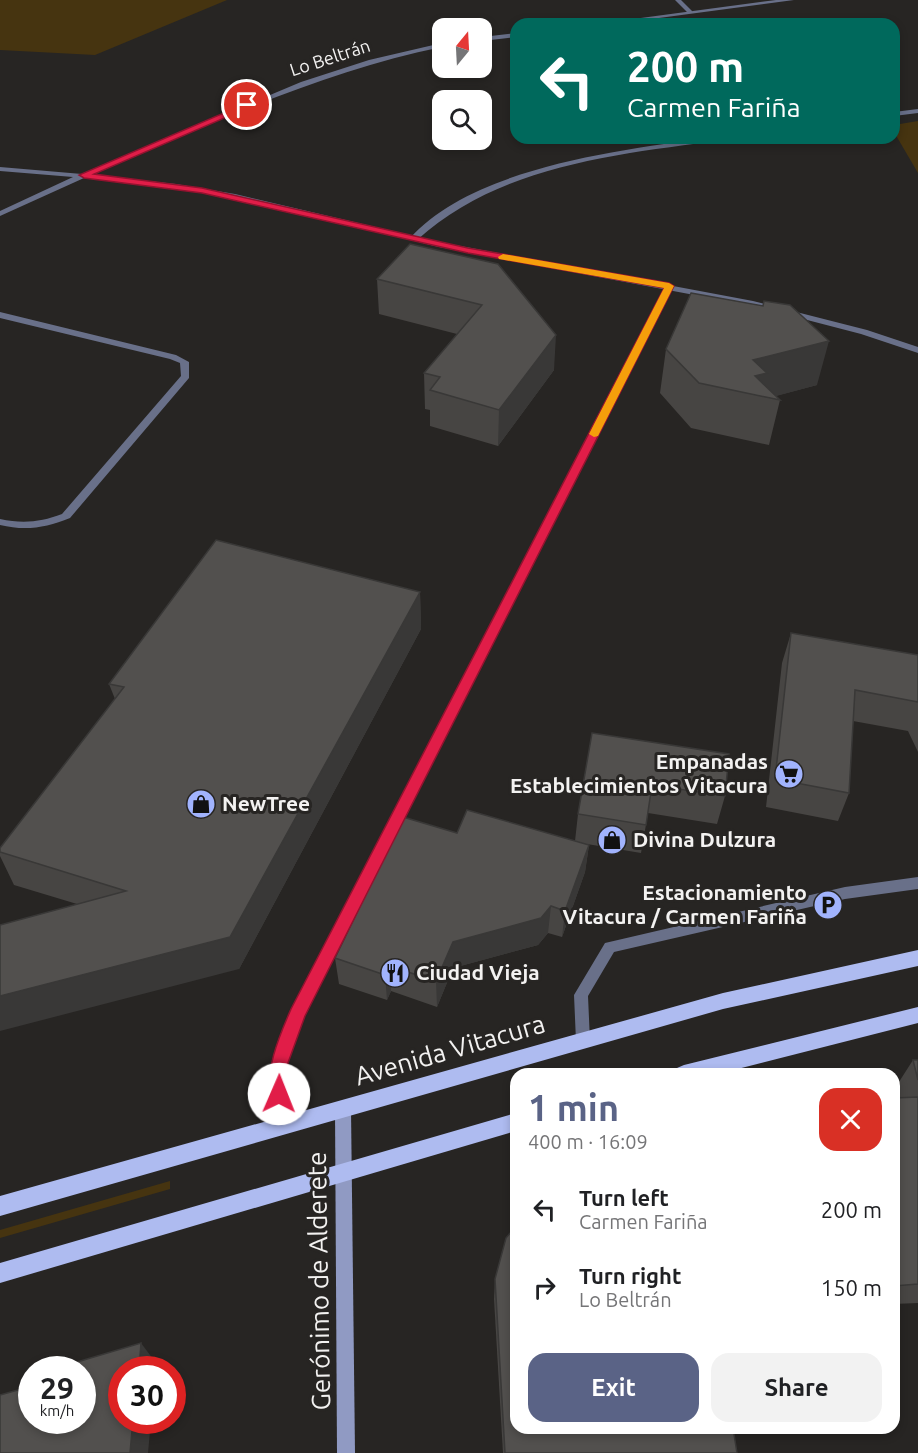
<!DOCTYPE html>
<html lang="en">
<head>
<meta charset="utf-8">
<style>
	:root { --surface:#fff; --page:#f2f2f2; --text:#202124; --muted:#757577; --accent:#5a6386 }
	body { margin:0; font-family:Ubuntu,sans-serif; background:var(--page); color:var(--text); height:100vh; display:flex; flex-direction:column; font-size:22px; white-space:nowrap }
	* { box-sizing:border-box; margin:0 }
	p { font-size:20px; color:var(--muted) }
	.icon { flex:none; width:33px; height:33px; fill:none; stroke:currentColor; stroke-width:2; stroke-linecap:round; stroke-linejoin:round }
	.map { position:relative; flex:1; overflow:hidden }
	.side { position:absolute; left:510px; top:1068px; width:390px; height:366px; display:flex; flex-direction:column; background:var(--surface); border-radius:18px; box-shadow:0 3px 9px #0003 }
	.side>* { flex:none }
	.guide { position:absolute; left:510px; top:18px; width:390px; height:126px; border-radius:18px; box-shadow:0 3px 9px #0003; background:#00695c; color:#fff; overflow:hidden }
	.needle { width:39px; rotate:18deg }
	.buttons { position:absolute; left:432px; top:18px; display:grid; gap:12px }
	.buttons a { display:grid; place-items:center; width:60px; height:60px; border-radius:12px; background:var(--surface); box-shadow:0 3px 9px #0003; font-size:30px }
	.speed { position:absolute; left:18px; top:1356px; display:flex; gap:12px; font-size:30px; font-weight:700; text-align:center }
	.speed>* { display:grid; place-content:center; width:78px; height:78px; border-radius:50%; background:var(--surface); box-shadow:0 3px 9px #0003; line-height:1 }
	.speed small { font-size:15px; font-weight:400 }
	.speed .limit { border:9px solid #d22; background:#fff; color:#111 }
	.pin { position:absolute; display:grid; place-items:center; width:51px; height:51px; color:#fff; margin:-26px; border:3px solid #fff; border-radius:50%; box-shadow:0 2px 6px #0007 }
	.me { position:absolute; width:66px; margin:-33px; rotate:1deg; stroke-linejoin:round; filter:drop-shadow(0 0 4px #0008) }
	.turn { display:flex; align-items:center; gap:21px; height:126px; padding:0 18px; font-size:27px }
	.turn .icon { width:78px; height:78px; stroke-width:2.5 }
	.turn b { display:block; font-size:42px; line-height:51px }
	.round { display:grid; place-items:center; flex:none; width:63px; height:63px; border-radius:18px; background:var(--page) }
	.summary { display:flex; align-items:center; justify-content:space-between; height:102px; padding:0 18px }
	h1 { font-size:36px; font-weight:700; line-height:45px; color:var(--accent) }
	.action { display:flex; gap:12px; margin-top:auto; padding:12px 18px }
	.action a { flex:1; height:69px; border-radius:18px; background:var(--accent); color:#fff; font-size:24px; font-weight:700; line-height:69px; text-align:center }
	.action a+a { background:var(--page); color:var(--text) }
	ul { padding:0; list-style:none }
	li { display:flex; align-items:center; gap:18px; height:78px; padding:0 18px }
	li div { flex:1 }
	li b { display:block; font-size:22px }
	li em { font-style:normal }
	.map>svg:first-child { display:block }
</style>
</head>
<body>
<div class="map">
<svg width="918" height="1453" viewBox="0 0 918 1453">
	<rect width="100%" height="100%" fill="#272523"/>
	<g fill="#463410">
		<path d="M0 0H227L95 55 0 50Z"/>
		<path d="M918 121V173L894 132V125Z"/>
		<path d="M170 1181V1189L0 1238V1230Z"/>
	</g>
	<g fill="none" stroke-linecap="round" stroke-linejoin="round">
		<path fill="#697089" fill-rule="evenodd" d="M918 877V889L845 899 614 952 588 996 590 1041 588 1046 583 1048 578 1046 576 1041 574 995 605 943 845 887Z"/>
		<g fill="#697089" fill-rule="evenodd">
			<path d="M675 0H681L692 11V13H688Z"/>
			<path d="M918 109V113L894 116V112Z"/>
			<path d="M708 138H728L724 140C618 154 500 165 417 240L410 238C473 168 618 150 708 138Z"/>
			<path d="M669 283 673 286 304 1016 286 1063V1094L297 1125 294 1130 289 1132 284 1130C263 1082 271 1055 292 1009L665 286Z"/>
			<path d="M0 312 176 355 189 362V378L70 518C46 528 25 531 0 525V519C23 524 41 522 62 514L181 376 180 363 170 359 0 318Z"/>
		</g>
		<g fill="#697089" fill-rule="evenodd">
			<path d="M776 0H794L614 24H596Z"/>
			<path d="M516 33V37L482 41V37Z"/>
			<path d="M442 43V47C320 72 207 125 92 175L176 184 235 194 439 242 753 301 867 330 918 347V353L861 334 753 306 439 247 270 206 176 188 84 178 0 216V211L73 177 0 171V167L82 174 301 82 369 60Z"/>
		</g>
		<path fill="#909ac3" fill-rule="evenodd" d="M343 1102 348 1104 351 1109 355 1453H337L335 1109 338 1104Z"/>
		<g fill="#aebbf0" fill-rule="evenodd">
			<path d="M918 950V966L723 1009 0 1216V1196L723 993Z"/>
			<path d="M918 1007V1023L718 1074H675L677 1068 684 1065Z"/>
			<path d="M516 1113V1131L0 1283V1263Z"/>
		</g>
	</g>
	<g fill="#474543">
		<path d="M498 264 554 370 498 446 430 426V410L425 409 424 373 457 334 379 314 377 279Z"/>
		<path d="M666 349 817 385 775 396 780 400 769 445 691 428 660 393Z"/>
		<path d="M420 592 421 629 239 969 77 904 14 885 0 856V848L115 699 109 684Z"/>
		<path d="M791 633 918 655V752L908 731 853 721 849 793 838 821 766 807 782 663Z"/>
		<path d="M592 733 725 796 717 824 648 813 641 853 587 844 589 845 585 872 562 937 548 933 538 945 453 968 437 1007 391 991 387 1000 339 984 335 958 457 833 575 841 578 814Z"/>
		<path d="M913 1060H918V1303L894 1304V1098H899L897 1085Z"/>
		<path d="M495 1279 737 1453H503L494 1299Z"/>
	</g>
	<g fill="#393837">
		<path d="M556 335 554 370 498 446 499 410Z"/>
		<path d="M829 341 817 385 769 398 747 393 753 360Z"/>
		<path d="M420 592 421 629 239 969 0 1031V996L230 937Z"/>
		<path d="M589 845 585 872 562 937 565 911Z"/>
		<path d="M551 906 548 933 538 945 453 968 437 1007 436 981 453 942Z"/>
		<path d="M389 966 391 991 387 1000 385 975Z"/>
		<path d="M141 1343 156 1363V1370H139Z"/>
		<path d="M133 1420H151L148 1453H130Z"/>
	</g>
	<g fill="#52504e" stroke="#393837" stroke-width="1.5">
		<path d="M410 244 498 264 556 335 499 410 430 390 440 377 424 373 482 305 377 279Z"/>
		<path d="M691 293 763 306 764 301 790 305 829 341 753 360 767 373 755 376 780 400 699 383 666 349Z"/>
		<path d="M216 540 420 592 230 937 0 996V925L126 891 0 852V848L124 687 109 684Z"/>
		<path d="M791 633 918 655V702L855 690 849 793 775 779Z"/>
		<path d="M592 733 729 754 725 796 652 785 646 825 578 814Z"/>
		<path d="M467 810 589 845 565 911 551 906 541 918 453 942 436 981 389 966 385 975 335 958 403 817 457 833Z"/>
		<path d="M913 1060H918V1080Z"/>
		<path d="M918 1097V1284L894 1286V1098Z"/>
		<path d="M516 1226V1428H733L737 1453H505L495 1279 506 1238Z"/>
		<path d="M141 1343 139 1370H122V1420H133L130 1453H0V1395L32 1386V1420H82V1370H50Z"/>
	</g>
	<path fill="#e11d48" stroke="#92132f" stroke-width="1.5" d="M247 103 251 105 250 107 94 174 202 188 468 248 669 283 674 286 305 1016 288 1063 287 1094 285 1100 279 1102 273 1100C262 1074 281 1032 291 1009L664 288 468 253 202 193 84 178 79 175Z"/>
	<path fill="#f59e0b" d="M503 254 669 283 674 286 598 436 594 437 589 434 664 288 499 259 498 257Z"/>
	<defs>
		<g id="supermarket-disc" transform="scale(1.5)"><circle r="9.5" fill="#a1b3fd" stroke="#272523"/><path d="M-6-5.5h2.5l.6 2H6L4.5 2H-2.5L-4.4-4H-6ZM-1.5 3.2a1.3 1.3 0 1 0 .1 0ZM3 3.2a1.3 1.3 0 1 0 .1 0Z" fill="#111"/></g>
		<g id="shop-disc" transform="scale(1.5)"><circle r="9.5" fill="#a1b3fd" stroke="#272523"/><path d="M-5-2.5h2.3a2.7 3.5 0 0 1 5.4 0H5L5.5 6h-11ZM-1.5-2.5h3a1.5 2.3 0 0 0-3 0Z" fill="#111"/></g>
		<g id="parking-disc" transform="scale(1.5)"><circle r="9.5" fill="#a1b3fd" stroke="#272523"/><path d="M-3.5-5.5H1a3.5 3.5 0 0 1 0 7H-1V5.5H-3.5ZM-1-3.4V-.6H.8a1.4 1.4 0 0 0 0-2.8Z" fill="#111"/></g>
		<g id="restaurant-disc" transform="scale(1.5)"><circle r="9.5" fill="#a1b3fd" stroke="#272523"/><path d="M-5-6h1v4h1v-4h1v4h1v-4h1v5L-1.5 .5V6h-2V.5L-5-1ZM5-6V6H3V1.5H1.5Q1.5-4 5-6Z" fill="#111"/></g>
	</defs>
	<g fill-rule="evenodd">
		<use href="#supermarket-disc" x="789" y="774"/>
		<use href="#shop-disc" x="201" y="804"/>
		<use href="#shop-disc" x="612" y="840"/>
		<use href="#parking-disc" x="828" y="905"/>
		<use href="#restaurant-disc" x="395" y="973"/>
	</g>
	<g text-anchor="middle" stroke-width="6" stroke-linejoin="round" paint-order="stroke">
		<g font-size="18" fill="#f3f2f1" stroke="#272523">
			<text transform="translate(330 58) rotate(-18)" y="6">Lo Beltrán</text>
		</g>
		<g font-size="21" font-weight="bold" fill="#f3f2f1" stroke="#272523" text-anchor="start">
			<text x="768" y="769" text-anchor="end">Empanadas<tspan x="768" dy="24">Establecimientos Vitacura</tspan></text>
			<text x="222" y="811">NewTree</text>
			<text x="633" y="847">Divina Dulzura</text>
			<text x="807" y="900" text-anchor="end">Estacionamiento<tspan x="807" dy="24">Vitacura / Carmen Fariña</tspan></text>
			<text x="416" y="980">Ciudad Vieja</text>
		</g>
		<g font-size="26" fill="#f3f2f1" stroke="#272523">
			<text transform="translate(450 1050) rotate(-16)" y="9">Avenida Vitacura</text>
			<text transform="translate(319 1281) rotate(-91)" y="9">Gerónimo de Alderete</text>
		</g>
	</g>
</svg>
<div class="buttons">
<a><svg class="needle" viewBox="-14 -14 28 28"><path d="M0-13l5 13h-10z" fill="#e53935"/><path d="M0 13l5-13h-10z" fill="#757577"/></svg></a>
<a><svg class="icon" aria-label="search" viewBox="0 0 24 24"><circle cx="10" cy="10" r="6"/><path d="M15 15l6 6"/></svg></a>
</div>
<div class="speed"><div>29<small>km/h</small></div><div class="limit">30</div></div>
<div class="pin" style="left:247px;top:105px;background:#d93025"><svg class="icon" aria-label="arrive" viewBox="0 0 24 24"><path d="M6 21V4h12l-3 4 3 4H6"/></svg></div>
<svg class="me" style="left:279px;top:1094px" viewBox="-20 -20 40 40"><circle r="19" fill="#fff"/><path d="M0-13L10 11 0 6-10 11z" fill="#e11d48"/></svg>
<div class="guide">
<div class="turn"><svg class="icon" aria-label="left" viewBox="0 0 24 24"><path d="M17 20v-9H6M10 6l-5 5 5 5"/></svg><div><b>200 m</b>Carmen Fariña</div></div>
</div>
<section class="side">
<div class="summary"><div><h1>1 min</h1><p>400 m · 16:09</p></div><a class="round" style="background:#d93025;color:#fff"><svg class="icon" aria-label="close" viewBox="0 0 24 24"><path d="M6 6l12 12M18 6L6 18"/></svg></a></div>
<ul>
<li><svg class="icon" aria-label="left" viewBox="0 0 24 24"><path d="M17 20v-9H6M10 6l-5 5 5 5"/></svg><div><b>Turn left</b><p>Carmen Fariña</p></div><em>200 m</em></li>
<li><svg class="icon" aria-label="right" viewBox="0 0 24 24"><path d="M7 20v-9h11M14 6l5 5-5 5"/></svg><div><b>Turn right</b><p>Lo Beltrán</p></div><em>150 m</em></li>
</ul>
<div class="action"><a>Exit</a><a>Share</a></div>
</section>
</div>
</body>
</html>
